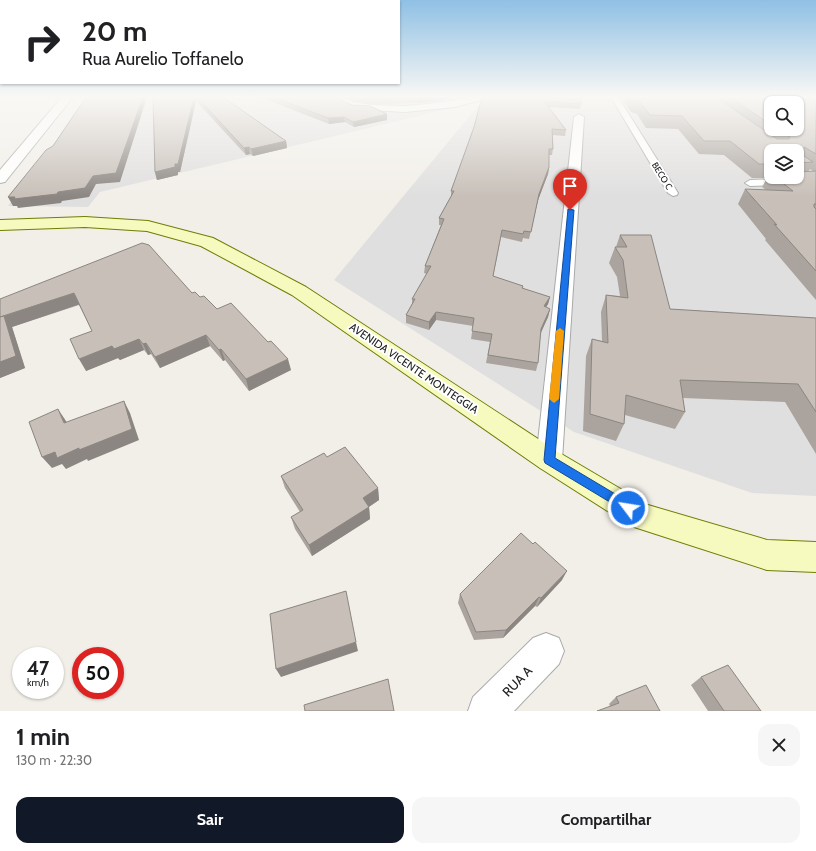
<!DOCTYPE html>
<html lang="pt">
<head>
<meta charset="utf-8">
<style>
	:root { --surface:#fff; --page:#f6f6f6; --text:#202124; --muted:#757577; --accent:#111827 }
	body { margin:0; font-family:Cabin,sans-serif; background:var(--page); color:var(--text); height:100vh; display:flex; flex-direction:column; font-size:15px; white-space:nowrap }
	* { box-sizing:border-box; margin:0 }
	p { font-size:13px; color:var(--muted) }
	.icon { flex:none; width:22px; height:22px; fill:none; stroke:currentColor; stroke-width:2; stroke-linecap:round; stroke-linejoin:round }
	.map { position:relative; height:711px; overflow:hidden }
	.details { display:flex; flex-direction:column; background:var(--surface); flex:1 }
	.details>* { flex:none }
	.banner { position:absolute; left:0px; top:0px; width:400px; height:84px; box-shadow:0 1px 3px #0004; background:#fff; color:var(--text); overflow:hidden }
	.buttons { position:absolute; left:764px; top:96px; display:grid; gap:8px }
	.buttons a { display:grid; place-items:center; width:40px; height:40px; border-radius:8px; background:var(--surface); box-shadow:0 1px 3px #0004; font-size:20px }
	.speed { position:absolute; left:12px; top:647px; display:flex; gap:8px; font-size:20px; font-weight:700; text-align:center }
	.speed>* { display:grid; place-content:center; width:52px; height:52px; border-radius:50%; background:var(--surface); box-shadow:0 1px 3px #0004; line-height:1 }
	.speed small { font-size:10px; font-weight:400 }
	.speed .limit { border:6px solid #d22; background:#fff; color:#111 }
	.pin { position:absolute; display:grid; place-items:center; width:34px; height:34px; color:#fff; margin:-41px -17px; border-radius:50% 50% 50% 0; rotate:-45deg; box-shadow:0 0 4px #0007 }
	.pin .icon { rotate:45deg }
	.me { position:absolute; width:44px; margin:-22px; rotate:301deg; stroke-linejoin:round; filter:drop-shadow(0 0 3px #0008) }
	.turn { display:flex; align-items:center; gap:14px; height:84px; padding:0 16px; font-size:18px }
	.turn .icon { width:52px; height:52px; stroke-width:2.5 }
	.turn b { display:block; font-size:28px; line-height:34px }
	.round { display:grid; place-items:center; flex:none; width:42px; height:42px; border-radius:12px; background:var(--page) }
	.head { display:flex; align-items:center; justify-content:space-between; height:68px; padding:0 16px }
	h1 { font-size:24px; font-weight:700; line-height:30px }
	.cta { display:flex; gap:8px; margin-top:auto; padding:8px 16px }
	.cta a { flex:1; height:46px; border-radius:12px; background:var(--accent); color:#fff; font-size:16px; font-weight:700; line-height:46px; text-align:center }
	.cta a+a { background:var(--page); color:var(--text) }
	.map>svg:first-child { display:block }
</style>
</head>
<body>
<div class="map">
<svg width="816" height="711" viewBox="0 0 816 711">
	<rect width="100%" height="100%" fill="#f2efe9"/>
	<path fill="#e0dfdf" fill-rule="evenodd" d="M88 97H816V496L752 493 574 432 334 280 482 101 100 192 88 207 8 206ZM771 103H797V129H771ZM771 151H797V177H771Z"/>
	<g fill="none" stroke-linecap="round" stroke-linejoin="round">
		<g stroke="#a9a9a9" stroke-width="2">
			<g id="lane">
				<path d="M611 97H618L678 193 677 195 673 196 668 193Z"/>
				<path d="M816 178V184L750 186 745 183 750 180Z"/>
			</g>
		</g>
		<g stroke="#a9a9a9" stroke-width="2">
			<g id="street">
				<path d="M62 97H73L5 182 0 183V170Z"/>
				<path d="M322 97H338L353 102 372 105 405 106 438 103 472 97H492L455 107 405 112 353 109Z"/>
				<path d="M579 114 584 117 562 460 558 468 549 471 540 468 536 460 574 117Z"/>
				<path d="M546 633 559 638 564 651 559 664 514 711H468L473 697 533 638Z"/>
			</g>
		</g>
		<g stroke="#707d05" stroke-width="2">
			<path id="secondary" d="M85 217 148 221 213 238 306 287 558 452 648 505 767 540 816 542V572L767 570 631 526 540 468 292 295 201 246 147 231 85 227 0 230V220Z"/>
		</g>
		<use href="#lane" fill="#fff" fill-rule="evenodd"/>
		<use href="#street" fill="#fff" fill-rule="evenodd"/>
		<use href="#secondary" fill="#f7fabf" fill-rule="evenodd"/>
	</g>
	<g fill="#aba49e" fill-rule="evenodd">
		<path d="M153 97H223L286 141 287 148 253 156 250 154 246 155 196 101 180 172H178V175L157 180 155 172Z"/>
		<path d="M260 97H334L352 105 387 114V120L354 127 345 122 329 124Z"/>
		<path d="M344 97H452L439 101 417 103 372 104 353 101Z"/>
		<path d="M482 97H581V104L580 109 548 107 566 130 565 136 553 135V149L552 155H549V167L548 174 538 200 529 239 523 238 522 242 501 237 493 277 523 286V289L550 297 548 304 546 307 550 309 548 317 540 334 538 363 536 371 486 363 490 342 471 339 473 326 436 320 429 330 406 323V315L412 304V299L427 274 424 273 425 266 441 225H439V218L451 197V191L474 127Z"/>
		<path d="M621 97H816V300L765 240 766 239 738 204 745 189 766 190 762 187 767 178H752L724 155 699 154 678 129 646 128 637 114 631 112ZM771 103 797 129H771ZM771 151H797V177H771ZM810 169 813 171 808 172Z"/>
		<path d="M620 235 670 309 816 318V454L785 402 683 398 685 412 675 429 625 415 624 424 616 441 583 431 586 356 592 339 602 341 601 312 606 295 620 296 617 277 609 263 615 247H616Z"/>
		<path d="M192 293 200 297 217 309 291 370 249 391 225 360 223 361 210 346 160 368 151 354 148 355 144 350 120 360 118 358 86 371 92 331 79 305 12 327 25 368 0 378V299Z"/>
		<path d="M327 457 378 488 379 500 369 507 370 519 312 556 295 529 291 517 300 512 285 488 281 476Z"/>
		<path d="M562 580 537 607 535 606 503 638 474 640 458 603 460 594Z"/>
		<path d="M701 677 761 711H708L691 685Z"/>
		<path d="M616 697 660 711 610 706 609 704Z"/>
	</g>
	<g fill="#8b8681">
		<path d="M143 97H147L120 182 96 184 89 197 62 201 61 203 18 208 17 206H13L8 197 58 192Z"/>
		<path d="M194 97H195L196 101 180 172H178V175L157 180 155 172 175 164Z"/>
		<path d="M423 97H452L439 101 417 103V98Z"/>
		<path d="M387 114V120L354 127 353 122Z"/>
		<path d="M344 117 345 122 329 124 328 118Z"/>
		<path d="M286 141 287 148 253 156 251 149Z"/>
		<path d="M249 147 250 154 246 155 244 148Z"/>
		<path d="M549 167 548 174 538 200 529 239 539 194Z"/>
		<path d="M74 293 80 304 12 327 25 368 0 378V362L4 316Z"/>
		<path d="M550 297 548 304 542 314 544 306Z"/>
		<path d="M550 309 548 317 539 337 541 329Z"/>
		<path d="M436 312V320L429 330V322Z"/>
		<path d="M206 335 210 346 160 368 155 357Z"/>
		<path d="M139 339 144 350 120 360 118 358 86 371 79 359 112 346Z"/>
		<path d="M146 343 151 354 148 355 143 344Z"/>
		<path d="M221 349 225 360 223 361 219 350Z"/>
		<path d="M288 359 291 370 249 391 246 379Z"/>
		<path d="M124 401 130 413 139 440 88 461 87 459 66 469 62 464 52 468 42 457Z"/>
		<path d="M58 409 66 421 72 435 64 423Z"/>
		<path d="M378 488 379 500 364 510 363 498Z"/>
		<path d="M369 507 370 519 312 556 309 545Z"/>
		<path d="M567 571 562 580 537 607 541 598Z"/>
		<path d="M539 597 535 606 503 638 506 630Z"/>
		<path d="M356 642 358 651 281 677 276 669Z"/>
	</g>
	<g fill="#c7bfb8" stroke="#8b8681">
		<path d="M86 97H143L116 173 93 176 85 188 58 192 57 194 14 199 15 197H8L46 150 53 146Z"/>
		<path d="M153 97H194L178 164H175V167L155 172Z"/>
		<path d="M197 97H223L286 141 251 149 249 147 244 148Z"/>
		<path d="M273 97H334L352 105 370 106 387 114 353 122 344 117 328 118Z"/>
		<path d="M368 97H423L417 98H372Z"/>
		<path d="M482 97H581V104L544 101 566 130 552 129 553 149H549V167L539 194 531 232 524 231 523 234 502 230 493 276 523 286 522 288 550 297 544 306 550 309 541 329 538 363 488 355 492 334 472 331 474 318 436 312 429 322 406 315 415 299H412L431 266H425L444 219 439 218 454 191H451L474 127Z"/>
		<path d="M632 97H716L777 139H789L790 137 777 129H797V103H771V125L730 97H816V154L804 147V156L813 162 797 163V151H771V164H759L730 141H704L682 116 650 115 640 102 634 100Z"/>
		<path d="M816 171V204H814V207L816 209V271L774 224 777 225 745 189 793 191 775 177H797V172Z"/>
		<path d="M620 235H651L670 309 816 318V412L798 384 680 380 685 412 626 395 624 424 590 414 592 339 608 343 606 295 628 298 623 260 615 247H627Z"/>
		<path d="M142 243 149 245 192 293 195 292 200 297 204 296 217 309 231 303 268 342 271 341 288 359 246 379 221 349 219 350 206 335 155 357 146 343 143 344 139 339 114 349 112 346 79 359 70 339 92 331 74 293 0 317V299Z"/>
		<path d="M4 316 16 356 0 362V317Z"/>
		<path d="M124 401 132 429 79 450V448L57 458 55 452 42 457 29 422 58 409 64 423Z"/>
		<path d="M345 447 378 488 363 498 369 507 309 545 291 517 303 510 281 476 324 453 327 457Z"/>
		<path d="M521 533 533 544 535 542 567 571 541 598 539 597 506 630 476 632 460 594Z"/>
		<path d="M346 591 356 642 276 669 270 614Z"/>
		<path d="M728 665 761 711H724L701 677Z"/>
		<path d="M388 679 394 711H305L304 705Z"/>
		<path d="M646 685 660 711H597L619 703 616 697Z"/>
	</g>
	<linearGradient id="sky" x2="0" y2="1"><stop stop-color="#8fc0e4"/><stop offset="0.49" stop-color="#f9f8f5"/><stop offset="1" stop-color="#f9f8f5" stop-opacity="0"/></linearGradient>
	<rect width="816" height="197" fill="url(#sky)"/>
	<path fill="#1a73e8" stroke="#114b97" d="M568 209 574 210 555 458 632 504 634 508 632 512 628 513 545 463 544 460Z"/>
	<path fill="#f59e0b" d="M560 328 564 331 559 399 554 403 549 399 556 331Z"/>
	<g text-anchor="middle" stroke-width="4" stroke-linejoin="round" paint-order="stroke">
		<g font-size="9" fill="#222" stroke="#fff">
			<text transform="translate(662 176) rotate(58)" y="3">BECO C</text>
		</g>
		<g font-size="11" fill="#222" stroke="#fff">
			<text transform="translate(414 368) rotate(34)" y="4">AVENIDA VICENTE MONTEGGIA</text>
		</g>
		<g font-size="13" fill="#222" stroke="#fff">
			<text transform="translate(517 681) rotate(-46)" y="5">RUA A</text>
		</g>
	</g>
</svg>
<div class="buttons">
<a><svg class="icon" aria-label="search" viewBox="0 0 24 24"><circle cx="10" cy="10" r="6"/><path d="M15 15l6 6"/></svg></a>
<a><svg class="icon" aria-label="layers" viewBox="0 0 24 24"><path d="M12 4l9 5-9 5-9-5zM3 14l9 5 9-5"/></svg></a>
</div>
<div class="speed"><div>47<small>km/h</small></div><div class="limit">50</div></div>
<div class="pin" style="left:570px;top:210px;background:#d93025"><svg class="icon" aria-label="arrive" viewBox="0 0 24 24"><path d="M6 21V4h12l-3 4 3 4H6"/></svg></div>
<svg class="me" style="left:628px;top:508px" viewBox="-20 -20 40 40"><circle r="17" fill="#1a73e8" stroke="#fff" stroke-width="3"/><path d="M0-11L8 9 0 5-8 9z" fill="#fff"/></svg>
<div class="banner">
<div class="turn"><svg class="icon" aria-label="right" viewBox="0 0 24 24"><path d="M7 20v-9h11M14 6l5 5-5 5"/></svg><div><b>20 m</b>Rua Aurelio Toffanelo</div></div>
</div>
</div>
<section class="details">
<div class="head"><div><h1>1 min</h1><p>130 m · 22:30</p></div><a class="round"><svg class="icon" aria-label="close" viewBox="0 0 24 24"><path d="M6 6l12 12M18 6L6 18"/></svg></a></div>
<div class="cta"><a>Sair</a><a>Compartilhar</a></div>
</section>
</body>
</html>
